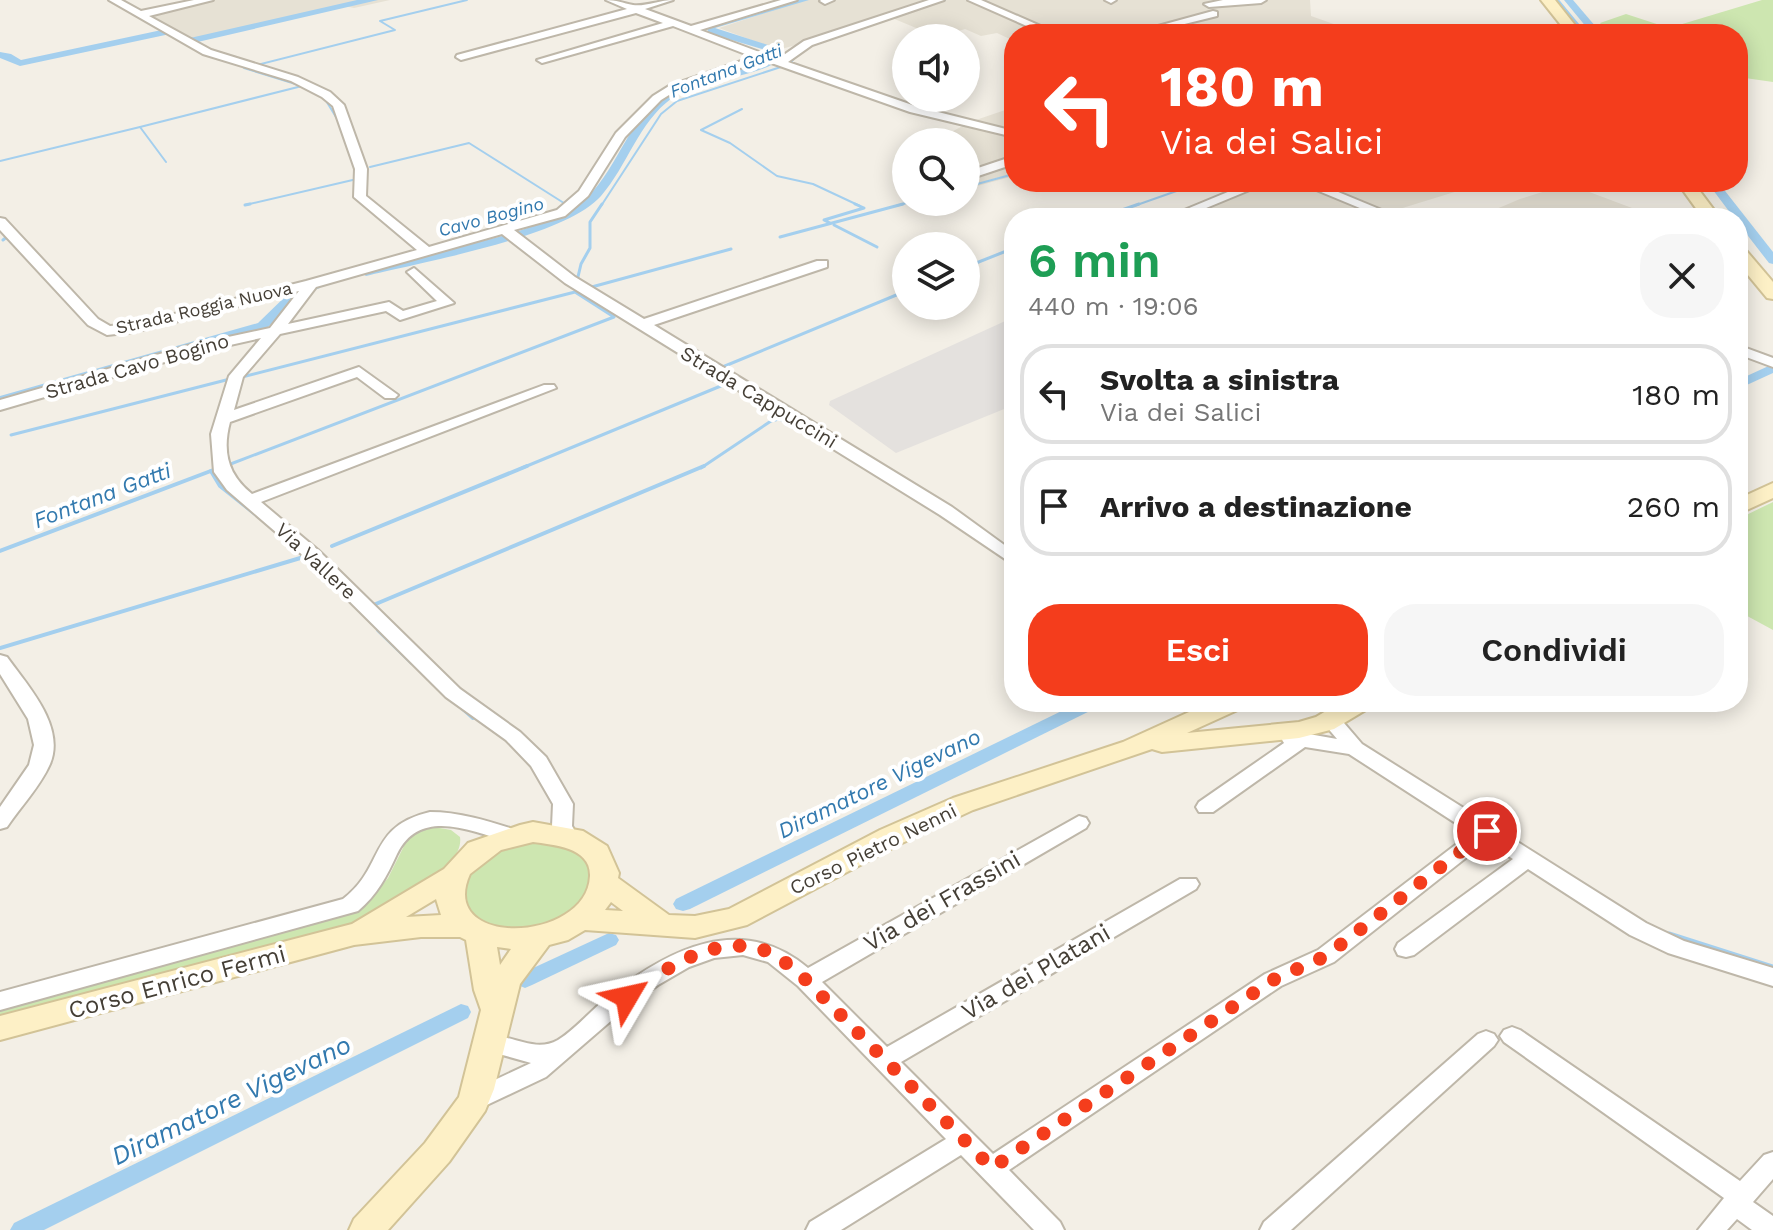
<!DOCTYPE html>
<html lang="it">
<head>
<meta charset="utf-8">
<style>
	:root { --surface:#fff; --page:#f6f6f6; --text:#222; --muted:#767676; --line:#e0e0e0; --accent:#f43d1c }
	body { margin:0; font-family:"Work Sans",sans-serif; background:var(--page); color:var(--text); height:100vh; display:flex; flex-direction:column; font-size:30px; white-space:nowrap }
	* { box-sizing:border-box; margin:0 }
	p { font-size:26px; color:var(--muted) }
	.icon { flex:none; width:44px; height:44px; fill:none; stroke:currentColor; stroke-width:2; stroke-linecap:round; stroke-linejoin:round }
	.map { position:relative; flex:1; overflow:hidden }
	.drawer { position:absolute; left:1004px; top:208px; width:744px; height:504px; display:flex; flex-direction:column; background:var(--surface); border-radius:32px; box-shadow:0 4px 20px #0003 }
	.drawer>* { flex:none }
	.banner { position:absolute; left:1004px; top:24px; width:744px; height:168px; border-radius:32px; box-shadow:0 4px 20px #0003; background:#f43d1c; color:#fff; overflow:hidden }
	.fabs { position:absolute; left:892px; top:24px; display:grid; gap:16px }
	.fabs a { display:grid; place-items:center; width:88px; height:88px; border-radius:50%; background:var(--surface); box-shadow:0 4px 20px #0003; font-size:40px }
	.pin { position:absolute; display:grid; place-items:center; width:68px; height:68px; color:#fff; margin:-34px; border:4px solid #fff; border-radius:50%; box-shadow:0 2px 8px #0007 }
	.me { position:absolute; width:88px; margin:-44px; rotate:54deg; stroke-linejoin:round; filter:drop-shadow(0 0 6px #0008) }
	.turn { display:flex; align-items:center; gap:28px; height:168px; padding:0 24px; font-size:36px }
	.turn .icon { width:104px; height:104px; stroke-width:2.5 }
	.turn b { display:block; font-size:56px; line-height:68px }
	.round { display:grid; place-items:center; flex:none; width:84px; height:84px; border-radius:32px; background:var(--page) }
	.summary { display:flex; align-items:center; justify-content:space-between; height:136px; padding:0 24px }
	h1 { font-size:48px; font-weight:600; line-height:60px; color:#1e9e55 }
	.primary-button { display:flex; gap:16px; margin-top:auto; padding:16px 24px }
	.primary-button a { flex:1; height:92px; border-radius:32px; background:var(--accent); color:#fff; font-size:32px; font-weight:600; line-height:92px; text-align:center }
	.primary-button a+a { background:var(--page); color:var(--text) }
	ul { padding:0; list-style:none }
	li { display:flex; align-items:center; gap:24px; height:100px; margin:0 16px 12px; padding:0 8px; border:4px solid var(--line); border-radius:32px }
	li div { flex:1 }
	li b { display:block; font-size:30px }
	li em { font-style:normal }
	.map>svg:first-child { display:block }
</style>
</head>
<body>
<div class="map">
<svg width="1773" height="1230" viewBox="0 0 1773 1230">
	<rect width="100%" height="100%" fill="#f3efe6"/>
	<g fill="#e6e1d4">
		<path d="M213 0H390L354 8 340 5 191 39 149 17Z"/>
		<path d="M804 0H1310L1311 16 1362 34H1014V41L997 33 981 36 965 29 938 37 892 18 778 50 719 28Z"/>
		<path d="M1014 107V176L966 189V142L942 137 970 122Z"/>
		<path d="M1240 182H1487L1370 218H1174L1247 193Z"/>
		<path d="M1568 184 1656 217 1475 218 1520 199Z"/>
	</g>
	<g fill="#cde6b0">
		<path d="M1762 0H1773V82L1738 77V34H1609L1600 23 1626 14 1669 28Z"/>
		<path d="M1773 502V630L1738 611V519Z"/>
		<path d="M429 826 451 830 460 837C465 867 400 902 376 914 355 924 330 929 308 934V938L0 1018V1007L370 899 388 878 410 834Z"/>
		<path d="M532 840 569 844 593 862 596 889 559 925 500 931 471 914 464 901 470 874 495 851Z"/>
	</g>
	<path fill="#e4e1de" d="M1014 317V405L896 453 829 405 830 401Z"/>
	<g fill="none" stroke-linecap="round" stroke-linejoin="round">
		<g stroke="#a4cfee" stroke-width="2">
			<path d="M1558 0 1581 28 1592 26"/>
			<path d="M856 30 945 0"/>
			<path d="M1559 34H1565"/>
			<path d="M253 66 395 30 380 21 467 0"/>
			<path d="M325 99 339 122"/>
			<path d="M742 109 701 130 730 143 777 176 813 184 860 206"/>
			<path d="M0 161 140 127"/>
			<path d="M166 162 140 127 302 86 244 68"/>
			<path d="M370 167 469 143 567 205"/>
			<path d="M966 187 1014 174"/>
			<path d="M245 205 357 179"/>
			<path d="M601 206 661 114 677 101 790 64 797 54"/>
			<path d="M896 206 910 202"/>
			<path d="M1134 206 1202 182"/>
		</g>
		<g stroke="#a4cfee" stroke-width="3">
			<path d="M245 205 250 204"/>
			<path d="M1099 218 1139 204"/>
			<path d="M830 223 824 220 864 208 855 204"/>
			<path d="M834 225 877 247"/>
			<path d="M0 227 8 236 3 240"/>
			<path d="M780 237 903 204"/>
			<path d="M966 267 1014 248"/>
			<path d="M577 281 581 264 590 248V222L602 204"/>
			<path d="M588 288 731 249"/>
			<path d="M720 368 906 291"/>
			<path d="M11 435 230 379"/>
			<path d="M228 465 614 317 575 292 242 377"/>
			<path d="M522 468 728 383 725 382"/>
			<path d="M701 468 771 421 779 419 789 422"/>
		</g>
		<g stroke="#a4cfee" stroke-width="4">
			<path d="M211 471 220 486 259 517"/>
			<path d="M332 546 527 466"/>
			<path d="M0 551 216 469"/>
			<path d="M371 606 704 466"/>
			<path d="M378 630 412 663"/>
			<path d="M0 648 307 556"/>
			<path d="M463 709 473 718"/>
		</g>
		<path stroke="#a4cfee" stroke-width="5" d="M1669 934 1773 967"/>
		<g fill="#a4cfee" fill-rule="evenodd">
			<path d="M357 0H378L189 44 170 34 20 66 0 58V52L11 54 21 60 171 28 190 38Z"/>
			<path d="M795 0H809L715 28 768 45 786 56C754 81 706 75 672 98 638 123 628 165 601 196 565 237 422 262 366 276L360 272C374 262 400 260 418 256 469 244 529 234 574 207 613 183 622 131 656 101 688 73 736 74 774 56L762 49 708 33 707 25Z"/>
			<path d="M1564 0H1573L1602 34H1592Z"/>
			<path d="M1707 182H1718L1773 252V264L1769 263 1738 223V218H1734Z"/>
			<path d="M316 281 320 282V288L302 294 266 329 0 404V396L258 323 294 288Z"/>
			<path d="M1773 364V373L1738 389V380Z"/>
			<path d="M1080 702H1103L1100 706 690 909 683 911 676 909 673 904 676 899Z"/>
			<path d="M609 933 616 935 619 940 616 945 532 985 525 988 518 985 515 980 518 975Z"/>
			<path d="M461 1004 468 1006 471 1012 468 1018 44 1230H10L14 1223Z"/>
		</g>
		<g stroke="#beb7a9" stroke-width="4">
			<g id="minor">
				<path d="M109 0H121L141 11 194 0H213L149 16 211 50 298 77 330 92 344 105 367 169 366 196 429 247 557 210 579 191 616 133 653 96 669 86 753 57 673 26 542 63 537 60 663 23 636 13 461 60 456 57 457 55 627 9 606 0C616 0 623 3 633 5 644 7 660 0 673 0L645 9 691 26 781 0H797L700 30 778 59 804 41 929 0H944L812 45 788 62 918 107 1014 131V137L910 112 763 60 677 90 661 100 625 137 588 196 565 216 514 230 575 277 644 319 817 261H827V267L654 325 952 507 1014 552V565L940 515 565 283 502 234 316 287 288 324 389 302 403 311 437 301 407 272 414 268 454 303 400 320 386 311 280 334 243 377 234 410 359 367 398 395 395 398H385L357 377 230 422C222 452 228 475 252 494L544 385H554L556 388 261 502 318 550 460 689 520 732 546 757 573 804 572 826 577 835 574 840H560L552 826 553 804 531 766 506 740 446 697 306 558 227 490 214 472 211 434 229 376 261 338 199 352 0 410V400L191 345 270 328 299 291 134 332 107 335 88 325 0 230V218L5 219 98 319 110 326 134 324 306 281 417 250 354 197 355 169 333 106 322 97 291 81 203 54Z"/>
				<path d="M834 0 825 4 820 1 821 0Z"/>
				<path d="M968 0H981L1059 34H1045Z"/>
				<path d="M1105 0H1116L1111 3Z"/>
				<path d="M1223 0H1266L1261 3 1209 7 1204 4Z"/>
				<path d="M1213 11 1217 12V16L1152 32 1147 29Z"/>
				<path d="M1219 30 1309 31 1314 34H1215Z"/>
				<path d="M1014 156V164L966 180V172Z"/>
				<path d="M1252 182H1269L1182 218H1165Z"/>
				<path d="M1297 182H1314L1401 218H1384Z"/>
				<path d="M1738 345 1773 358V367L1738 354Z"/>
				<path d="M0 655 7 657C27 685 66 726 50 764 40 787 21 806 7 827L0 829V807L29 765 34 745 28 719 0 674Z"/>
				<path d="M1331 714 1338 716 1362 744 1646 923 1684 941 1773 968V986L1668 953 1630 935 1528 869 1414 955 1406 957 1398 955 1395 949 1398 943 1513 859 1486 842 1334 962 1281 986 1009 1170 1060 1222 1064 1230H1034L961 1155 841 1230H806L810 1222 946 1139 798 986 768 962 743 955 714 958 689 967 658 985 627 1007 546 1077 474 1111 465 1108 462 1101 465 1094 531 1063 481 1049 477 1043 481 1037C505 1029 532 1055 558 1040 576 1029 592 1009 609 996 669 949 741 912 808 968L1079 816 1086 818 1089 823 1086 828 822 982 887 1047 1180 879H1196L1199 884 1196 889 901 1062 993 1154 1265 974 1318 950 1471 833 1349 754 1305 747 1213 812H1199L1196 807 1199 802 1284 743 1281 738 1284 734 1303 733 1337 739 1321 720Z"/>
				<path d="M430 812C460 812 488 821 516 830L519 835 516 840 509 842C471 831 420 807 397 854 387 876 377 895 358 911L0 1010V992L343 899C386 866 367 827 430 812Z"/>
				<path d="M1512 1027 1520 1030 1740 1181 1764 1155 1773 1152V1179L1753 1202 1773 1216V1230H1752L1737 1219 1727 1230H1698L1724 1198 1504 1042 1500 1036 1504 1030Z"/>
				<path d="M1486 1031 1494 1034 1498 1040 1494 1046 1291 1230H1260L1264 1222 1478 1034Z"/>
			</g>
		</g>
		<g stroke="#d2c397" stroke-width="4">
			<g id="secondary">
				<path d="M1541 0H1555L1582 34H1568Z"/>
				<path d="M1677 182H1693L1720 218H1703Z"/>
				<path d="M1738 247 1744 248 1773 282V299L1767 298 1738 263Z"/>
				<path d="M1773 483V498L1738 514V499Z"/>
				<path d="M1211 702H1246L1242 708 1187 733 1299 722 1316 717 1341 702H1373L1369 708 1334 729 1299 738 1162 752 1152 749 973 810 900 844 747 925 695 938 585 930 568 940 549 945 520 984 494 1089 485 1111 449 1162 388 1230H349L354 1219 425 1143 459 1097 481 1010 474 990 466 940 460 937H421L354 945 0 1040V1016L352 924 444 869 468 843 520 825 533 822 583 831 607 846 619 873 618 878 669 915 695 916 729 909 880 830 953 798 1123 742ZM533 842C553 845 591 847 590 876 587 943 436 949 470 874L501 850ZM436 899 441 915 406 917ZM611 902 623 911 605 910ZM497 947 511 949 500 965Z"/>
			</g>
		</g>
		<use href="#minor" fill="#fff" fill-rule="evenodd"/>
		<use href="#secondary" fill="#fdf0c6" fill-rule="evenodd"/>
	</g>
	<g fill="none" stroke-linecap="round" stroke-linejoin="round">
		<path stroke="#f43d1c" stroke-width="14" stroke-dasharray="0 25.2" d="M627 997C666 967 721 930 771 953 783 959 795 971 806 980L992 1168 1273 980 1326 956 1487 831"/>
	</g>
	<g text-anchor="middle" stroke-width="8" stroke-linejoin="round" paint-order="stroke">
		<g font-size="18" font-style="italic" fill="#3279ae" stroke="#fff">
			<text transform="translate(726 71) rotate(-21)" y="6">Fontana Gatti</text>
			<text transform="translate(491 217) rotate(-15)" y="6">Cavo Bogino</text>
		</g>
		<g font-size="18" fill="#453f36" stroke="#fff">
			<text transform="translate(204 308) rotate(-13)" y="6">Strada Roggia Nuova</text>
		</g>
		<g font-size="20" fill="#453f36" stroke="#fff">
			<text transform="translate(137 366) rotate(-16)" y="7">Strada Cavo Bogino</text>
			<text transform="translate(759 397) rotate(31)" y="7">Strada Cappuccini</text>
			<text transform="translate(316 561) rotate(43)" y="7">Via Vallere</text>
			<text transform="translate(873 849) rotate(-26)" y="7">Corso Pietro Nenni</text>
		</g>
		<g font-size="22" font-style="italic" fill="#3279ae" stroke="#fff">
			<text transform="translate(102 495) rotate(-21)" y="8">Fontana Gatti</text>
			<text transform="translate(879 783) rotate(-26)" y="8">Diramatore Vigevano</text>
		</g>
		<g font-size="24" fill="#453f36" stroke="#fff">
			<text transform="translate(942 901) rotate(-30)" y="8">Via dei Frassini</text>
			<text transform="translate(1036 972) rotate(-30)" y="8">Via dei Platani</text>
			<text transform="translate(177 982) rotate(-15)" y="8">Corso Enrico Fermi</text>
		</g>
		<g font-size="26" font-style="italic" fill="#3279ae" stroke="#fff">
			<text transform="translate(231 1100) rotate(-26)" y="9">Diramatore Vigevano</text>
		</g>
	</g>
</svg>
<div class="fabs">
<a><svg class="icon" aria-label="sound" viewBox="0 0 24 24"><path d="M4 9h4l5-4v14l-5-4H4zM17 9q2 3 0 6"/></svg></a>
<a><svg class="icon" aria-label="search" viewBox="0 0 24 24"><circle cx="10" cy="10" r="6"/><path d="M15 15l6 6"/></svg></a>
<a><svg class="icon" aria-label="layers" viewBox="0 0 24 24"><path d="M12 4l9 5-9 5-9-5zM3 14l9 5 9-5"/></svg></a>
</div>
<div class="pin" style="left:1487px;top:831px;background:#d93025"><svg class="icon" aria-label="arrive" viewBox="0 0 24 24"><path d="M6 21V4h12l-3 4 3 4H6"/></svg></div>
<svg class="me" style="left:627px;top:997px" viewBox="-20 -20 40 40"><path d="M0-17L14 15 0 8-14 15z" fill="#f43d1c" stroke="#fff" stroke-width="4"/></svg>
<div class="banner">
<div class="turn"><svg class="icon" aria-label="left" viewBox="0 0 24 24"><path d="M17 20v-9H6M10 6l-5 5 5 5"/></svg><div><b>180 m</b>Via dei Salici</div></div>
</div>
<section class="drawer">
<div class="summary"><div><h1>6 min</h1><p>440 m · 19:06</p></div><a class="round"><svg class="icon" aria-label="close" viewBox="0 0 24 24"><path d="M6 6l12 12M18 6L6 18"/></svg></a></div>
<ul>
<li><svg class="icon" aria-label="left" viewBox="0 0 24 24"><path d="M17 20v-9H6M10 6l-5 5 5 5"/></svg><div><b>Svolta a sinistra</b><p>Via dei Salici</p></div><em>180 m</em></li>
<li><svg class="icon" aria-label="arrive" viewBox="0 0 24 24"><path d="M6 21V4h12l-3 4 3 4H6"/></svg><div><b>Arrivo a destinazione</b></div><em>260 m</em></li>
</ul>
<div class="primary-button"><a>Esci</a><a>Condividi</a></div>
</section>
</div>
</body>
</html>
